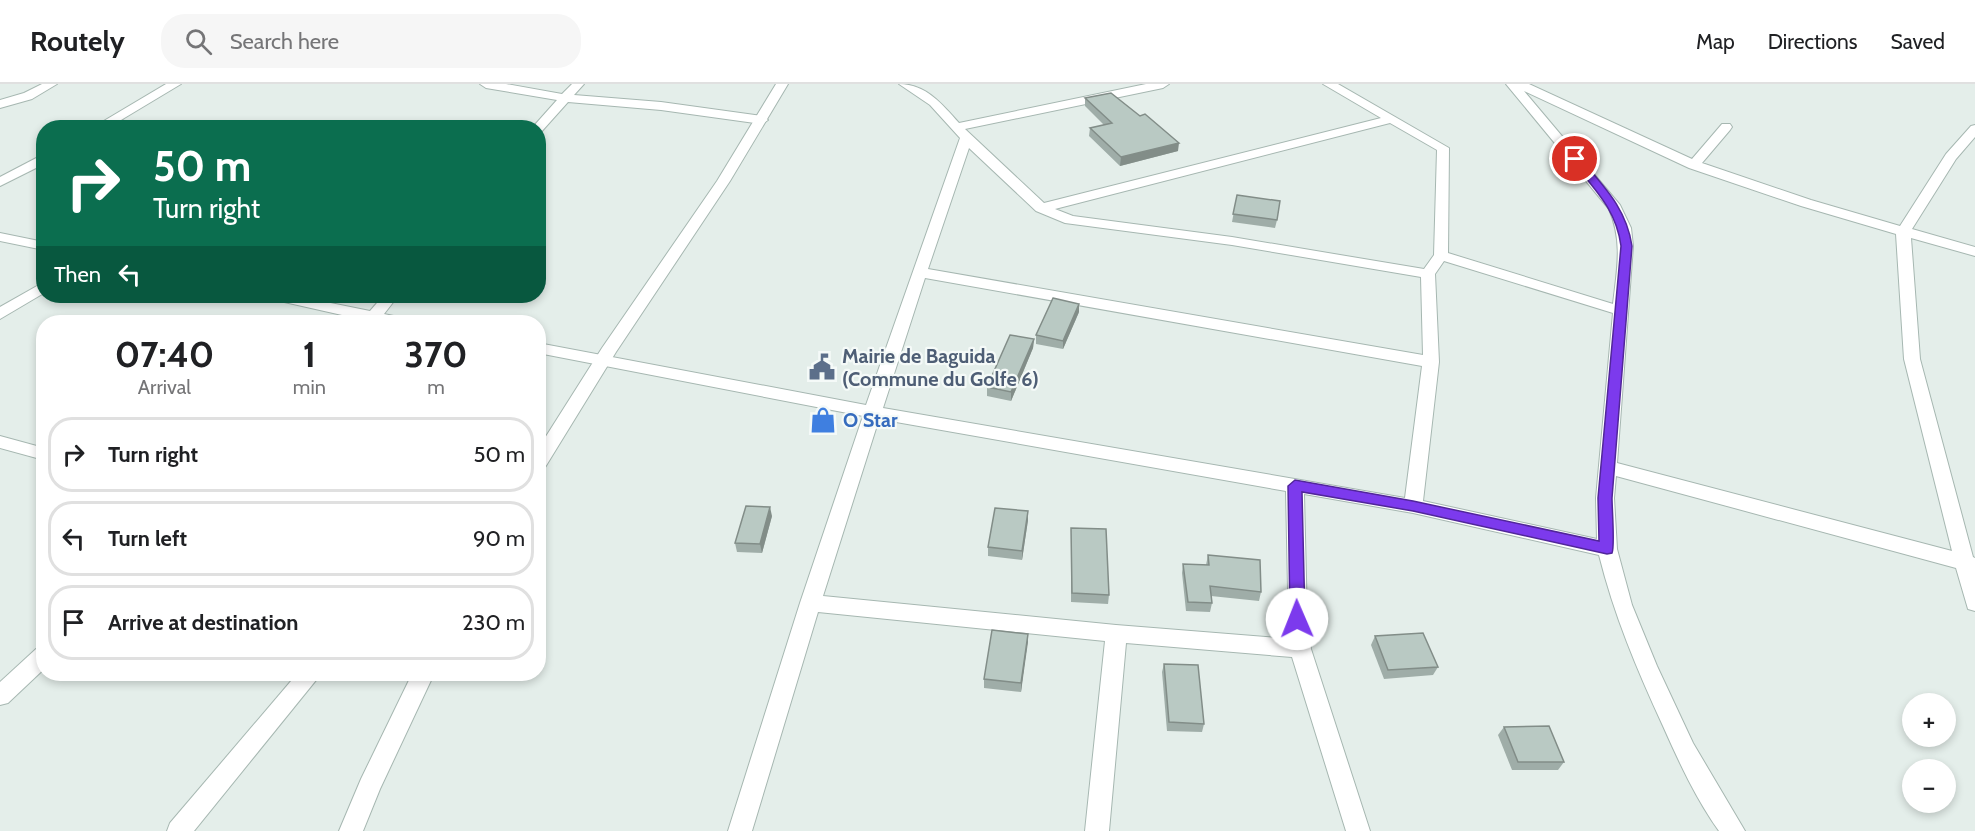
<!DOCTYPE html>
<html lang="en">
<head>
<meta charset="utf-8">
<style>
	:root { --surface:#fff; --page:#f6f6f6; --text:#202124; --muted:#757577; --line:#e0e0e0 }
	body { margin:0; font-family:Cabin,sans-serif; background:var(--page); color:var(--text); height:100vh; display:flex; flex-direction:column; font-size:22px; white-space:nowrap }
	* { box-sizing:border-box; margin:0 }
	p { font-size:20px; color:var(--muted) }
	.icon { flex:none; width:33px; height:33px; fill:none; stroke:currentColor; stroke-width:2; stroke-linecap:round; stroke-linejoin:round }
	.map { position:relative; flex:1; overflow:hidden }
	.drawer { position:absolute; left:36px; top:231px; width:510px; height:366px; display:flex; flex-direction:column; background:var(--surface); border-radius:24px; box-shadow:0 3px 9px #0003 }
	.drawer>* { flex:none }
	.top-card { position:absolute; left:36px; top:36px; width:510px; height:183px; border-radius:24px; box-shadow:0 3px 9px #0003; background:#0b6e4f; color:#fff; overflow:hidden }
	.controls { position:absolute; left:1902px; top:609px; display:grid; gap:12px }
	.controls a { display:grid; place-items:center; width:54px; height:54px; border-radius:50%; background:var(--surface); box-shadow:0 3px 9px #0003; font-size:30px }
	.pin { position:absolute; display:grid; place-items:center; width:51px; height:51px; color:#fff; margin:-26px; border:3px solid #fff; border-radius:50%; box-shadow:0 2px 6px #0007 }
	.me { position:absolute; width:66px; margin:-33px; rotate:359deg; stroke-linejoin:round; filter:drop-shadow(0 0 4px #0008) }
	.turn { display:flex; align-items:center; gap:21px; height:126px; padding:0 18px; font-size:27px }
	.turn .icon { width:78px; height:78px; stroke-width:2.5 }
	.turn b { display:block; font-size:42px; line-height:51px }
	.then { display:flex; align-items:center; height:57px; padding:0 18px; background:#0003; gap:12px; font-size:22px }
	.eta { display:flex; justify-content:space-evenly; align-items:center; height:102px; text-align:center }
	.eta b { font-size:36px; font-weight:700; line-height:42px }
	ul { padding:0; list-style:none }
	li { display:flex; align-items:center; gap:18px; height:75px; margin:0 12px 9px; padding:0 6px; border:3px solid var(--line); border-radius:24px }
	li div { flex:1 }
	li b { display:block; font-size:22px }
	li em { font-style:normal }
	header { display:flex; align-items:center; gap:36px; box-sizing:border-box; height:84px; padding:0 30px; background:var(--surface); border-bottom:2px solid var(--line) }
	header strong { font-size:28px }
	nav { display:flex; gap:33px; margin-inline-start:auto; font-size:21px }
	.search { width:420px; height:54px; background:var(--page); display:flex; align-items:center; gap:15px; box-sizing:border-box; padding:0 21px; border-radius:24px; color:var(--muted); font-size:22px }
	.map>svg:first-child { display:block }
</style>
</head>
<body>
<header>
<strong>Routely</strong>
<div class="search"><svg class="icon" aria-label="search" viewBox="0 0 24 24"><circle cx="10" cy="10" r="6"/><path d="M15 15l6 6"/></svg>Search here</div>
<nav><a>Map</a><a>Directions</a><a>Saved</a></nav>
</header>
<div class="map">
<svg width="1975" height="747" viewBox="0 0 1975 747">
	<rect width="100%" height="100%" fill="#e4eeea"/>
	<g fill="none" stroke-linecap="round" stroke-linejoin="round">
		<g stroke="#a6b7b1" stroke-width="2">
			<g id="minor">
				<path d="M42 0H57L32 15 0 24V16L24 9Z"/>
				<path d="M166 0H181L121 36 149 44 112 41 92 44Z"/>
				<path d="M480 0H506L562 10 572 0H584L574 11 661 18 762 32 768 36 762 40 661 26 568 18 542 47 538 48V44H532L557 16 486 4Z"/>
				<path d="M899 0C926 0 942 20 959 39L1146 0H1169L1163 4 965 45 1044 119 1381 34 1323 0H1338L1449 64 1448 169 1613 220C1617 185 1623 158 1609 125L1506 0H1529L1692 75 1722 40H1730L1732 43 1730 46 1702 79 1811 116 1900 142 1946 70 1971 42 1975 41V53L1956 75 1912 145 1975 163V172L1911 154 1920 275 1973 473 1975 474V527L1968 525 1956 484 1616 392 1614 414 1617 465 1632 521 1657 582 1693 659 1745 747H1719C1696 715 1679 678 1663 642 1637 586 1614 531 1599 471L1413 429 1304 410 1307 535 1311 565 1370 747H1346L1292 573 1126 559 1109 747H1085L1105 557 818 528 752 747H728L800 519 863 332 538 269V259L866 321 960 54 930 21ZM1524 7 1689 84 1801 122 1896 150 1904 275 1952 467 1617 379 1633 162 1631 144 1620 121ZM1390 39 1437 66 1434 171 1424 185 1232 153 1073 132 1055 125ZM969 64 1036 127 1065 139 1232 161 1421 193 1423 271 928 185ZM1444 177 1613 229 1596 414 1597 455 1423 417 1439 278 1435 190ZM925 194 1422 282 1405 414 883 324ZM879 335 1286 407 1289 555 1116 541 823 512Z"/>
				<path d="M44 70V80L0 102V93Z"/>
				<path d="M0 149 44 158V166L0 157Z"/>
				<path d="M44 198V209L0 235V223Z"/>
				<path d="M269 212H296L370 227 383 212H398L384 230 408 235 410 238H373L271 215Z"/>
				<path d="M0 352 44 364V376L0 364Z"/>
				<path d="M44 562V585L8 619 0 621V598L36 565Z"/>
				<path d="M297 590H321L194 747H167L170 739Z"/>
			</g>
		</g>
		<g stroke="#a6b7b1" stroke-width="2">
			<g id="tertiary">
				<path d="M776 0H788L730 97 616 268 544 385 538 386V365L602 264 717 97Z"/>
				<path d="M412 590H434L380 705 363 747H339L361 695Z"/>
			</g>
		</g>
		<use href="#minor" fill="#fff" fill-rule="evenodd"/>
		<use href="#tertiary" fill="#fff" fill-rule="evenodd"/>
	</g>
	<g fill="#9fada8">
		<path d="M1085 14 1178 67 1120 82 1089 52 1090 44 1104 41 1085 22Z"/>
		<path d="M1237 111 1277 136 1275 144 1232 138Z"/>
		<path d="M1079 228 1063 265 1036 260V251Z"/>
		<path d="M1034 255 1033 264 1011 317 987 312V303Z"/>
		<path d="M772 432 762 469 737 468 735 459Z"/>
		<path d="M1028 436 1022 476 988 472V463Z"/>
		<path d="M1071 444 1109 511 1108 520 1071 518Z"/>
		<path d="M1208 471 1261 508 1259 517 1211 512 1212 519 1210 528 1186 527 1182 489 1183 480 1206 481Z"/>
		<path d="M1028 550 1021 608 984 604V595Z"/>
		<path d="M1375 552 1438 583 1433 591 1384 595 1371 561Z"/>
		<path d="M1164 580 1204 640 1202 648 1167 647 1162 588Z"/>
		<path d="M145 590H167L162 594Z"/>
		<path d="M1504 643 1564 678 1558 686H1512L1498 651Z"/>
	</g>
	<g fill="#828d88">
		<path d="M1179 59 1178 67 1120 82 1121 73Z"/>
		<path d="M1079 220V228L1063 265V257Z"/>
		<path d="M1034 255 1033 264 1011 317V308Z"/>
		<path d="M770 423 772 432 762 469 760 460Z"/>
		<path d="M1028 427V436L1022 476V467Z"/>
		<path d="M1028 550V558L1021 608V599Z"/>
		<path d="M158 590H167L162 594Z"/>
	</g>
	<g fill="#b9c9c3" stroke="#828d88" stroke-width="1.5">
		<path d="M1111 9 1140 32 1145 30 1179 59 1121 73 1090 44 1112 39 1085 14Z"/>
		<path d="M1237 111 1280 117 1277 136 1233 130Z"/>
		<path d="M1053 214 1079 220 1063 257 1036 251Z"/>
		<path d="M1010 251 1034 255 1011 308 987 303Z"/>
		<path d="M746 422 770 423 760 460 735 459Z"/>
		<path d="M995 424 1028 427 1022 467 988 463Z"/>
		<path d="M1071 444 1106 445 1109 511 1072 509Z"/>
		<path d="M1208 471 1260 476 1261 508 1210 502 1212 519 1188 518 1183 480 1209 481Z"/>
		<path d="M992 546 1028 550 1021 599 984 595Z"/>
		<path d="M1423 549 1438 583 1388 586 1375 552Z"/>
		<path d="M1164 580 1198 581 1204 640 1169 638Z"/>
		<path d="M1549 642 1564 678H1518L1504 643Z"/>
	</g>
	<path fill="#7c3aed" stroke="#51269a" stroke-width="1.5" d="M1572 73H1579C1603 102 1626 123 1632 162L1612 414C1612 425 1615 462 1612 469L1607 470 1413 427 1302 408 1305 535 1303 540 1297 542 1292 540 1290 535 1288 402 1295 396 1413 417 1599 457 1598 414 1621 162C1616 125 1595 106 1572 77Z"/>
	<defs>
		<g id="civic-bare" transform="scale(2.07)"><path d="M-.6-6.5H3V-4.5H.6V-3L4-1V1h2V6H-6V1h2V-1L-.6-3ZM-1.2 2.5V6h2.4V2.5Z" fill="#5c6f8a" stroke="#f5faf8" stroke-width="2.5" paint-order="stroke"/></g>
		<g id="shop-bare" transform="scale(2.07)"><path d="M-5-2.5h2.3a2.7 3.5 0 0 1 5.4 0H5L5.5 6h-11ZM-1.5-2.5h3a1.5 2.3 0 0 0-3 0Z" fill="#3f7fe0" stroke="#f5faf8" stroke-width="2.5" paint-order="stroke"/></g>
	</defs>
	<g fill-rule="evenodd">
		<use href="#civic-bare" x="822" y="283"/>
		<use href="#shop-bare" x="823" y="336"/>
	</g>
	<g text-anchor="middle" stroke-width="4.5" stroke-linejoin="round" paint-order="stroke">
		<g font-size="20" font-weight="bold" fill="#4e5e75" stroke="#f5faf8" text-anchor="start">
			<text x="842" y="279">Mairie de Baguida<tspan x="842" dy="23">(Commune du Golfe 6)</tspan></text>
		</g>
		<g font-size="20" font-weight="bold" fill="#366cbe" stroke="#f5faf8" text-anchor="start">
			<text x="843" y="343">O Star</text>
		</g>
	</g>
</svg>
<div class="controls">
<a>+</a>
<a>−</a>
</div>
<div class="pin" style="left:1575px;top:75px;background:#d93025"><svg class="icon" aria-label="arrive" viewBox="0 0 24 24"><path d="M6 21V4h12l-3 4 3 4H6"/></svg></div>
<svg class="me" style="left:1297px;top:535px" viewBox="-20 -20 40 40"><circle r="19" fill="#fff"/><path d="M0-13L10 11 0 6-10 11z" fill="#7c3aed"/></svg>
<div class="top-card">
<div class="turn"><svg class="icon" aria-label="right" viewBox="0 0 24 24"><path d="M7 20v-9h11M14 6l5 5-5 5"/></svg><div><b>50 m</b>Turn right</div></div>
<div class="then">Then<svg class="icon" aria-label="left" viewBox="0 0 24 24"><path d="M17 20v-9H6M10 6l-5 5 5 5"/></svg></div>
</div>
<section class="drawer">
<div class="eta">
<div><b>07:40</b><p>Arrival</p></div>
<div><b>1</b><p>min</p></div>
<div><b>370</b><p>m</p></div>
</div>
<ul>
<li><svg class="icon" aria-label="right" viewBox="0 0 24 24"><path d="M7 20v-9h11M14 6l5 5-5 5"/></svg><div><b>Turn right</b></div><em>50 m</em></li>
<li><svg class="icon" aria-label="left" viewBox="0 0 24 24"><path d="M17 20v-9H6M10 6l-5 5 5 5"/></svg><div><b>Turn left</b></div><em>90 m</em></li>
<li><svg class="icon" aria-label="arrive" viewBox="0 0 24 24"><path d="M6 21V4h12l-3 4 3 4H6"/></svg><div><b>Arrive at destination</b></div><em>230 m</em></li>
</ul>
</section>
</div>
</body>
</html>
